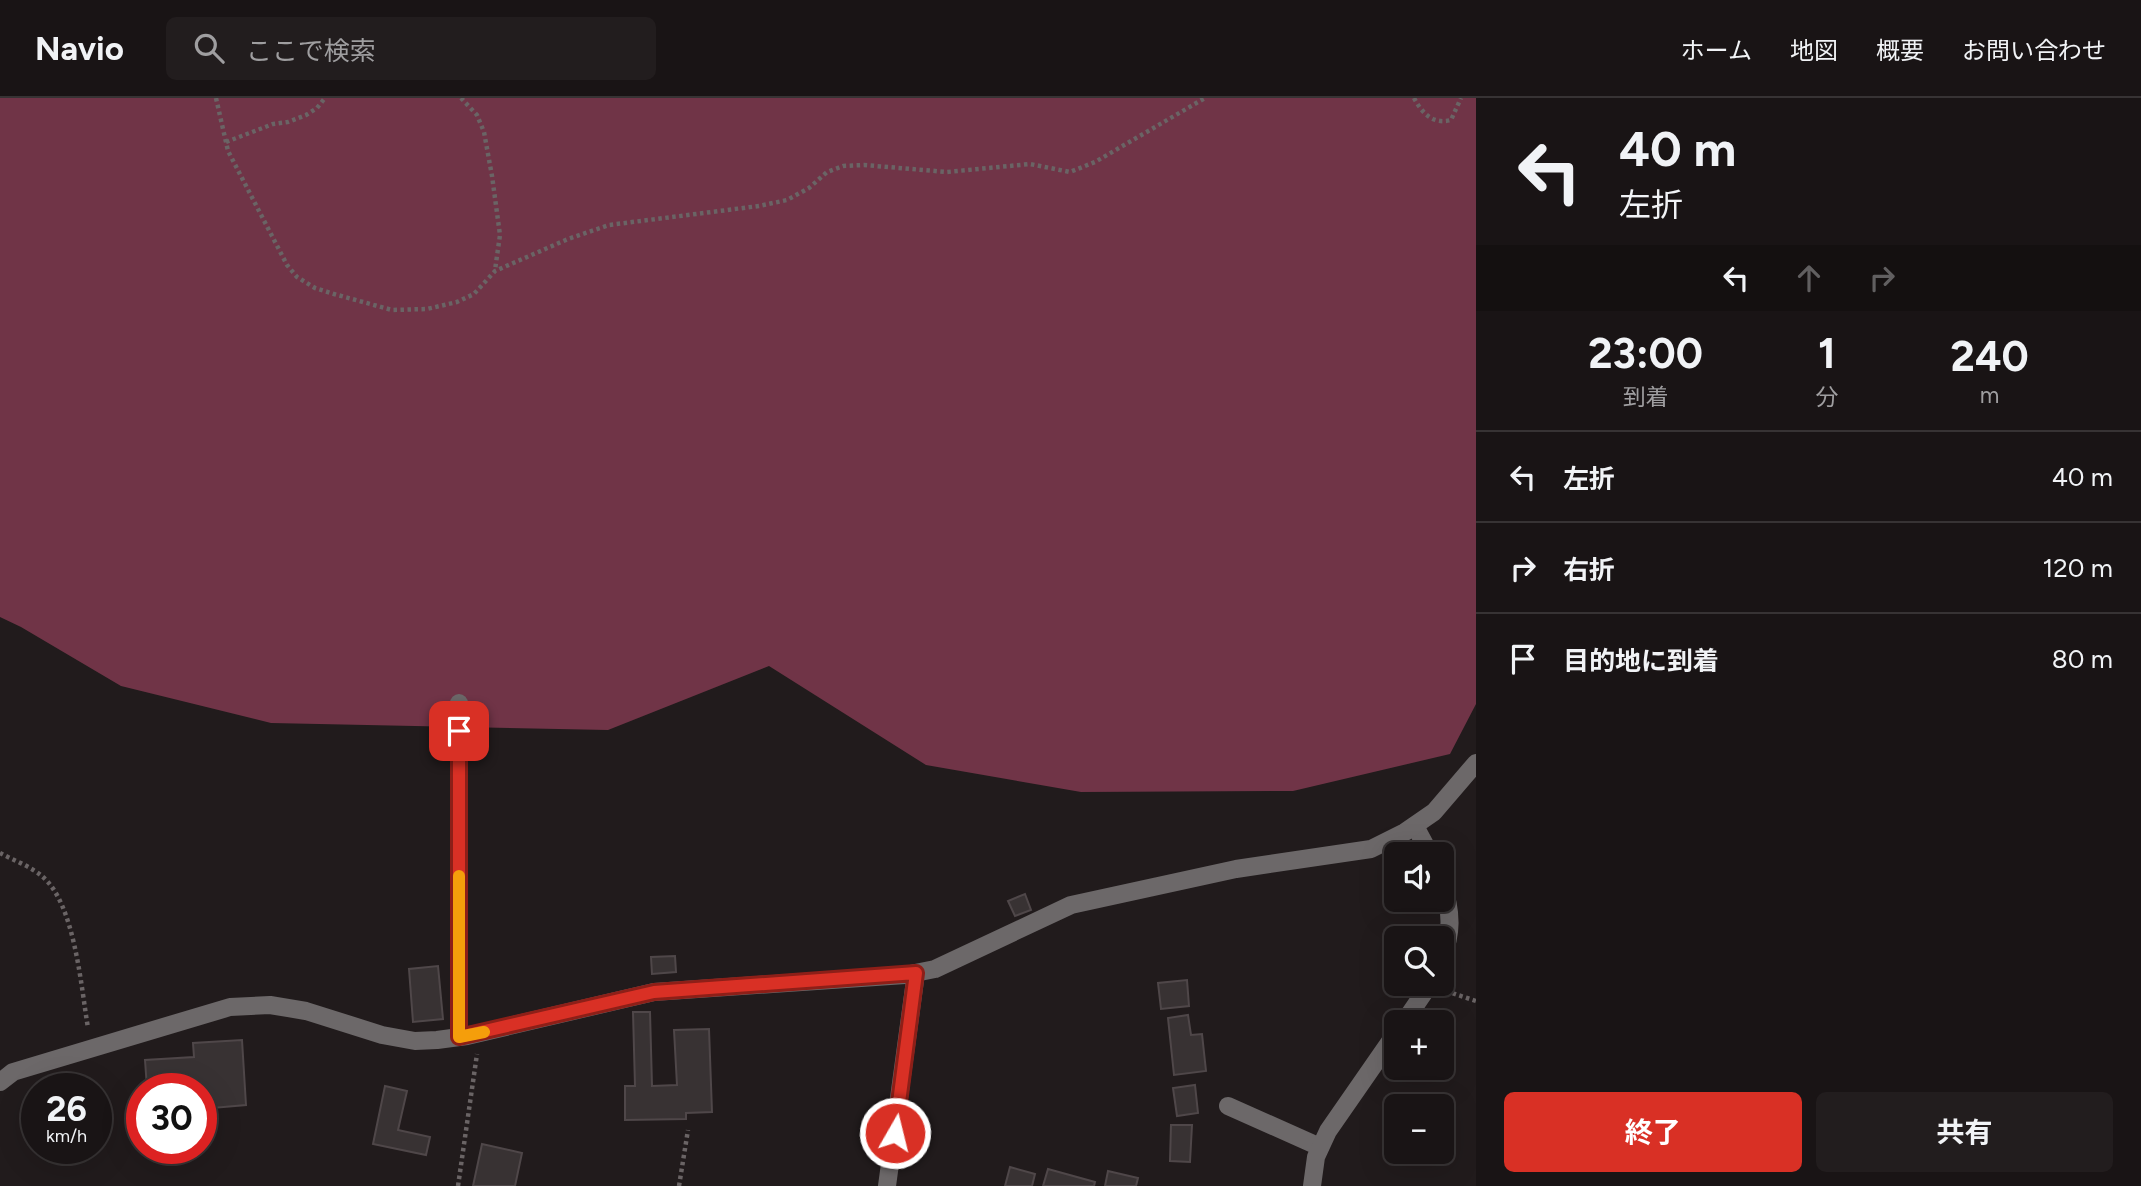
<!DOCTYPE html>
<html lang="ja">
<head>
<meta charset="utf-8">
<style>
	:root { --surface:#191415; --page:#221d1e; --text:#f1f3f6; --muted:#9f9ea0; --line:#373334; --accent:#d93025 }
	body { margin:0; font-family:Figtree,"Noto Sans JP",sans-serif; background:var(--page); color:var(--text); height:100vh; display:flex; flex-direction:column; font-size:26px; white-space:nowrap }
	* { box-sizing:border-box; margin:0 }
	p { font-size:23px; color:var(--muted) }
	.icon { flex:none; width:38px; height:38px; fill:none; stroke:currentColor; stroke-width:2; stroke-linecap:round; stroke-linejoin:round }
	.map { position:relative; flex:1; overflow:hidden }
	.panel { display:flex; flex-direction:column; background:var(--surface); width:665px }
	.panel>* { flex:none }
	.hud { background:#191415; color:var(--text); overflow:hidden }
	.tools { position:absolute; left:1384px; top:744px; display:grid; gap:14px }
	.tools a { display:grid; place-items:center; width:70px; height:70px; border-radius:10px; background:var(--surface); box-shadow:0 7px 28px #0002,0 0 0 2px var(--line); font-size:35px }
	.speed { position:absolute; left:21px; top:975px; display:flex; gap:14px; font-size:35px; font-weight:700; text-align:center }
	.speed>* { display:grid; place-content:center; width:91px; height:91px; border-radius:50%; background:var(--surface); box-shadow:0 7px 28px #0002,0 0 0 2px var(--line); line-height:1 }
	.speed small { font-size:18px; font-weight:400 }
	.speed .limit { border:10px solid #d22; background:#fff; color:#111 }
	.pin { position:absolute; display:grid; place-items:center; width:60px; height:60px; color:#fff; margin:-30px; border-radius:14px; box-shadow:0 4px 10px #0006 }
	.me { position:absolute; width:77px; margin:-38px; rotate:8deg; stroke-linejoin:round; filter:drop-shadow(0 0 5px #0008) }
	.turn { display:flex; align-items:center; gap:24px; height:147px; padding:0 28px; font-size:32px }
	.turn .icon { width:91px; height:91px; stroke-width:2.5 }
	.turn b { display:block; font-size:49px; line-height:60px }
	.lanes { display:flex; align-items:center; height:66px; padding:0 28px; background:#0003; justify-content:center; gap:35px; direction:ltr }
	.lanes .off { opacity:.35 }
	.eta { display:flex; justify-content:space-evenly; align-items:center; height:119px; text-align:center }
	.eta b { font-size:42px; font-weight:700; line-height:49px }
	.button { display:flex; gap:14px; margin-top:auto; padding:14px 28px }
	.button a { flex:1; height:80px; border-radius:10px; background:var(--accent); color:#fff; font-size:28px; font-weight:700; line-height:80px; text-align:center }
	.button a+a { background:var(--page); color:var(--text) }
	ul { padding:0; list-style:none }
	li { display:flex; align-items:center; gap:21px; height:91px; padding:0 28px; border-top:2px solid var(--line) }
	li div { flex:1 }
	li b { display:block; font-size:26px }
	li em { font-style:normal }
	header { display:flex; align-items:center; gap:42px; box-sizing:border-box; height:98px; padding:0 35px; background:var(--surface); border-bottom:2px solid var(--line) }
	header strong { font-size:33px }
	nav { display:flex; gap:38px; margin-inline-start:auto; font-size:24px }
	.search { width:490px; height:63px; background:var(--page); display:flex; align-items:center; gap:18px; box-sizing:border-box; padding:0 24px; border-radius:10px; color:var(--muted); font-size:26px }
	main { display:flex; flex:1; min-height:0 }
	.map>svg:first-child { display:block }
</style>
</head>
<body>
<header>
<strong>Navio</strong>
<div class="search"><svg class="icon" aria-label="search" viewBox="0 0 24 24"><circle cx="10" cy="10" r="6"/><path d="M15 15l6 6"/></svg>ここで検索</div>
<nav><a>ホーム</a><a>地図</a><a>概要</a><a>お問い合わせ</a></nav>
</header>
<main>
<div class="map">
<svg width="1476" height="1088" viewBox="0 0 1476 1088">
	<rect width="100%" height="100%" fill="#211b1c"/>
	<path fill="#703447" d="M0 0H1476V606L1450 656 1293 693 1081 694 926 667 769 568 608 632 271 625 121 588 21 529 0 519Z"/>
	<g fill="#383233" stroke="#4f4749" stroke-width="2">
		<path d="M1025 796 1031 812 1015 818 1008 803Z"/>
		<path d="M675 858 676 874 652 876 651 859Z"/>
		<path d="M438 868 443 921 413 924 409 871Z"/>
		<path d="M1187 882 1189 908 1161 911 1158 885Z"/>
		<path d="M633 914H650L652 988 677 987 674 932 709 931 712 1014 686 1015V1021L625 1022V988H635Z"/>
		<path d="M1188 917 1191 937 1202 936 1206 973 1174 977 1168 920Z"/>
		<path d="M242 942 246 1007 201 1011V990H147L145 962 194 959 193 945Z"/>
		<path d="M1195 987 1198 1015 1177 1018 1173 990Z"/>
		<path d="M385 988 407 993 398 1032 430 1039 426 1057 373 1046Z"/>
		<path d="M1171 1027H1192L1190 1064 1170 1063Z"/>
		<path d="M482 1046 522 1055 515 1088H473Z"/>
		<path d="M1010 1069 1035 1076 1032 1088H1005Z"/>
		<path d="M1048 1071 1095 1084 1094 1088H1043Z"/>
		<path d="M1108 1073 1138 1080 1136 1088H1105Z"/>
	</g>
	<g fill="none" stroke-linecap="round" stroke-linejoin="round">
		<g stroke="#6a6465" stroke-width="4.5" stroke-dasharray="3.5 3.5" stroke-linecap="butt">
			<path d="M216 0 228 53 287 167 297 179 315 190 334 196 392 212 427 211 457 204 474 196 495 173 568 141 609 127 759 108 787 102 809 90 827 74 843 68 864 67 947 74 1030 66 1070 74 1095 64 1205 0"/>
			<path d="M461 0 477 17 484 34 492 78 500 137 495 172"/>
			<path d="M1414 0C1422 15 1433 27 1451 22L1461 0"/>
			<path d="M226 44 273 26 288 24 306 17 317 10 325 0"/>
			<path d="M0 755C13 762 32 769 43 779 75 807 81 889 88 930"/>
			<path d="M1446 893 1476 903"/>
			<path d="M458 1088 477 956"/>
			<path d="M679 1088 688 1032"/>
		</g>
		<g stroke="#6c6869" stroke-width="18">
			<path d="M459 605V939"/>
			<path d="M1415 728 1430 756"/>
			<path d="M1442 786C1451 810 1453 835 1442 859"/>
			<path d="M1404 924 1430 886"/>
			<path d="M0 984 13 974 230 909 270 907 306 913 382 937 415 943 437 942 467 938 654 894 905 877 935 871 1071 807 1236 771 1371 751 1405 734 1434 714 1476 665"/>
			<path d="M1228 1008 1320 1049"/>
			<path d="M887 1088 916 875"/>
			<path d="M1312 1088 1316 1059 1328 1033 1396 935"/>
		</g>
	</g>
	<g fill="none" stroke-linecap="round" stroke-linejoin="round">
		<g stroke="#8d1f18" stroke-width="18">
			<path id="route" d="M459 633V939L654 894 916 875 895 1035"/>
		</g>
		<use href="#route" stroke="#d93025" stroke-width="12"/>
		<path stroke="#f59e0b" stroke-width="12" d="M459 778V939L484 934"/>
	</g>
</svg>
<div class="tools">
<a><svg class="icon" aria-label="sound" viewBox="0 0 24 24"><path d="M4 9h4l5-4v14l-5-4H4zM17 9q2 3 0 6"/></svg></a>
<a><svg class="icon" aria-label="search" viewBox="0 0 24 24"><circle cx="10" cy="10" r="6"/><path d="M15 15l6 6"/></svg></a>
<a>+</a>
<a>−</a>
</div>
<div class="speed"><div>26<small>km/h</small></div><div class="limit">30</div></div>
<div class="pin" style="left:459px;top:633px;background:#d93025"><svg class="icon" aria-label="arrive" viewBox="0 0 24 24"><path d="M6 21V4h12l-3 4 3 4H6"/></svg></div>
<svg class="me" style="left:895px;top:1035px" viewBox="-20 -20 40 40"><circle r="17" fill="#d93025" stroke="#fff" stroke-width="3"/><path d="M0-11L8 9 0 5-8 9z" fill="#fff"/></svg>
</div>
<section class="panel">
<div class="hud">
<div class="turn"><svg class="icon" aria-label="left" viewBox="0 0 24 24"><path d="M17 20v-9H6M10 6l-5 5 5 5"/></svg><div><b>40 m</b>左折</div></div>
<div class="lanes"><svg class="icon" aria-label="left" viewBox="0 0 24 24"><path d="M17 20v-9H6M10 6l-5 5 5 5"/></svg><svg class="icon off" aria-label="ahead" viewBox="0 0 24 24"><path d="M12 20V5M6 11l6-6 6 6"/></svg><svg class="icon off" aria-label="right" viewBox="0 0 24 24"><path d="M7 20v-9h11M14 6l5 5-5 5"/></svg></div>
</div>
<div class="eta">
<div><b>23:00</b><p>到着</p></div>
<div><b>1</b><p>分</p></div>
<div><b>240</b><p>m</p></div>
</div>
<ul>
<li><svg class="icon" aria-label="left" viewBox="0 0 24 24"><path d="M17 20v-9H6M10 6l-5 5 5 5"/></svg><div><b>左折</b></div><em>40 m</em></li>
<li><svg class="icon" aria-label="right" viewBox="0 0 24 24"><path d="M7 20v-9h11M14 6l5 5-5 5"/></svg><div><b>右折</b></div><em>120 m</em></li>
<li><svg class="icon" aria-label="arrive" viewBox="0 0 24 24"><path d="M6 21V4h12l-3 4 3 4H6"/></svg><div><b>目的地に到着</b></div><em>80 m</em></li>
</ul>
<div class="button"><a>終了</a><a>共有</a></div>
</section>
</main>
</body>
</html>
